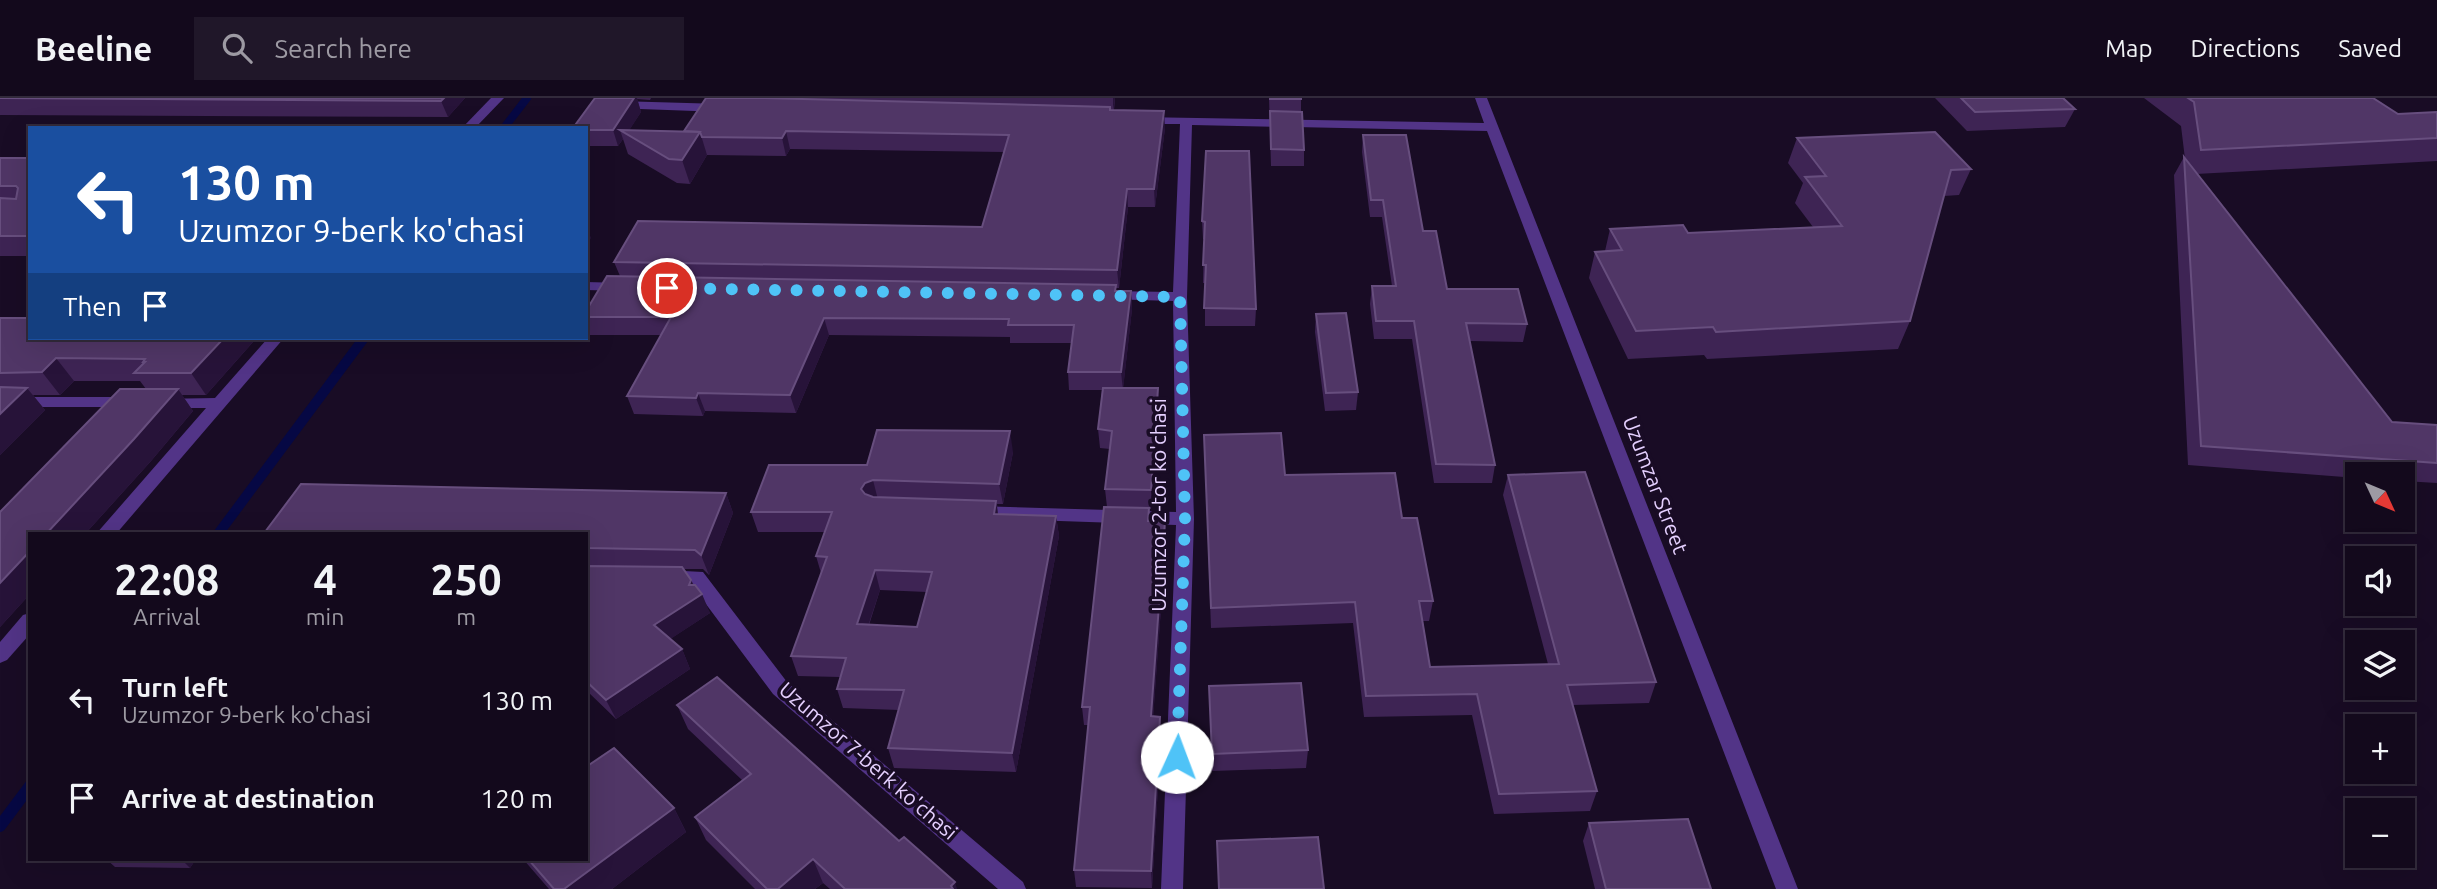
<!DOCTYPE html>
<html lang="en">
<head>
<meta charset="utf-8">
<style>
	:root { --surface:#13091c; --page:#201729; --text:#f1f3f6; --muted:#9d9aa3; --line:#322a3b }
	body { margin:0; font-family:Ubuntu,sans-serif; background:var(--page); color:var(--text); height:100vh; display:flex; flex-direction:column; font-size:26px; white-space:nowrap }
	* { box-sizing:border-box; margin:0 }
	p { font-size:23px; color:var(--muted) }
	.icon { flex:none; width:38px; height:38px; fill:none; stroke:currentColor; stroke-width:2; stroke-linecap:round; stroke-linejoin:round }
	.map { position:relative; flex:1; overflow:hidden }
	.drawer { position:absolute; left:28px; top:434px; width:560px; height:329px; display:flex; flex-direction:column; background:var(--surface); border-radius:0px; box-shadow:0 7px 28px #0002,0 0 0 2px var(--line) }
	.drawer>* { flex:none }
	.banner { position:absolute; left:28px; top:28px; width:560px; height:214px; border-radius:0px; box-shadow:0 7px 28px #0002,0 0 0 2px var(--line); background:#1a4fa0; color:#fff; overflow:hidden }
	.needle { width:46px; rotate:134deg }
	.tools { position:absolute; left:2345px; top:364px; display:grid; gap:14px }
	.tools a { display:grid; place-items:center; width:70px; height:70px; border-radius:0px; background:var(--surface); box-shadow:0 7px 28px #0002,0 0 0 2px var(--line); font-size:35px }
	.pin { position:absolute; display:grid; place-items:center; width:60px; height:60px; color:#fff; margin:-30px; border:4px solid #fff; border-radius:50%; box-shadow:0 2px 7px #0007 }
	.me { position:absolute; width:77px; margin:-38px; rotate:2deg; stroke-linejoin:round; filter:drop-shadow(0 0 5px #0008) }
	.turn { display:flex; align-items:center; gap:24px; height:147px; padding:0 35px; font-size:32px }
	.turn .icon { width:91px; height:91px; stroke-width:2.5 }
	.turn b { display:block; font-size:49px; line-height:60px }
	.then { display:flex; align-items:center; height:66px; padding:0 35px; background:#0003; gap:14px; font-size:26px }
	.eta { display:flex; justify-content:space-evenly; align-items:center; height:119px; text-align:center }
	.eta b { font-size:42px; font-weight:700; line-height:49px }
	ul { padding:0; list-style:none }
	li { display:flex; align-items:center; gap:21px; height:98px; padding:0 35px }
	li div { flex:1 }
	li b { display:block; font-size:26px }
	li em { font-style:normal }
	header { display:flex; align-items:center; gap:42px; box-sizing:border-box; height:98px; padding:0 35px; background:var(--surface); border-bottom:2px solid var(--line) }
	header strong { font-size:33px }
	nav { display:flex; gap:38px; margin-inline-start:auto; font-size:24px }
	.search { width:490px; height:63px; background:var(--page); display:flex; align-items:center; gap:18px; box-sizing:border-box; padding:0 24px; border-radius:0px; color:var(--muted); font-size:26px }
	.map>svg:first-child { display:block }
</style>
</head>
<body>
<header>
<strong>Beeline</strong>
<div class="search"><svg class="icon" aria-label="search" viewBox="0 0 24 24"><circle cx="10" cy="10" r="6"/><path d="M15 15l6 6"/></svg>Search here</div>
<nav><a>Map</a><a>Directions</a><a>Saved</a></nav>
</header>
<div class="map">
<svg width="2437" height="791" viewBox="0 0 2437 791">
	<rect width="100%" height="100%" fill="#190c25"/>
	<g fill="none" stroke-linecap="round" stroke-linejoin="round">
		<path stroke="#060844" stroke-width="8" d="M504 30 527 0"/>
		<path stroke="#060844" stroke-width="10" d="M218 436 364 240"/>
		<path stroke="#060844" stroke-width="12" d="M0 728 30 688"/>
		<g fill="#523487" fill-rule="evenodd">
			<path d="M491 0H504L475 30H462Z"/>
			<path d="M1475 0H1487L1798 791H1776L1487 33 1192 27 1187 199 1194 421 1183 791H1161L1176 427 975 420 969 418 966 414 969 410 975 408 1176 414 1173 203 1107 201 1100 197 1107 193 1173 194 1180 26H1142L1136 22 1138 19 1484 25Z"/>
			<path d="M617 3 722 6 728 10 722 14 613 10 611 7Z"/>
			<path d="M586 184 624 185 631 189 624 193 586 192Z"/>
			<path d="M268 240H284L116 436H96L206 310H164L156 305 158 301 215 300Z"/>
			<path d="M0 299H129L137 304 129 309H0Z"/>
			<path d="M665 472 703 474 787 584 1023 784 1026 791H998L773 596 691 486 658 484 656 479 658 474Z"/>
			<path d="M30 515V536L7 562 0 565V544L23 517Z"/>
		</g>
	</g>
	<g fill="#3e2454" fill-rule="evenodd">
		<path d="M0 0H465L448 19 0 17Z"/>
		<path d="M595 0H651L650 2 637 1 641 14 629 32 684 33 706 0H1115L1114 12 1165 30 1155 109H1128L1119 190H1116V193H1131L1132 211 1123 290 1159 308 1151 411H1149L1150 423H1165L1166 441 1153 619H1160L1161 637 1152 790 1076 789 1074 772 1088 627H1084L1082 609 1107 409 1105 391 1110 351 1100 350 1098 331 1102 292H1069L1068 274 1072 245H1010V239L829 237 796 315 705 313 703 318 634 316 627 298 661 237H590L586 228V213L620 178 614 164 982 129 1004 54 790 51 786 58 707 57 690 86 677 85 628 56 623 41 618 48H586V30Z"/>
		<path d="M1269 0H1301V14L1304 52V68H1271Z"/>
		<path d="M1935 0H2063L2075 11 2065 29 1967 33Z"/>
		<path d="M2144 0H2373L2398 16 2437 14V63L2196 76 2392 324 2437 327V385L2403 383V376H2357V380L2188 367 2174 77 2184 59 2185 61 2181 28Z"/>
		<path d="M1363 37 1423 133 1447 191 1527 226 1523 244 1470 243 1495 367 1492 385H1434L1412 241H1374L1370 206 1372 188H1392L1382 119H1370L1362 54Z"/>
		<path d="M1797 40 1971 71 1959 97 1944 98 1910 223 1898 251 1707 261 1704 257 1628 261 1589 180 1595 154 1605 153 1610 131 1688 135 1813 129 1795 105 1803 85 1788 65Z"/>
		<path d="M1206 53 1256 211 1255 228H1205V185H1203L1204 141H1203L1202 123Z"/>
		<rect x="0" y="60" width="30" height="98"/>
		<path d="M1316 216 1358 294 1356 312 1325 313 1315 234Z"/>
		<path d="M0 220H30V240H250L253 244 206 297H182L193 313 151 363 85 436H30V496L0 529V414L120 291H146L140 283H74L60 297H33L45 312 0 357Z"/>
		<path d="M1204 337 1285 377 1402 420 1433 503 1429 523H1423L1430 569 1548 566 1503 397 1508 377 1656 584 1649 605 1573 607 1597 693 1590 713 1494 716 1472 617 1364 619 1353 525 1211 530Z"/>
		<path d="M1013 354 1003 406H997L998 416 1056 418 1059 438 1016 674 894 670 888 650 899 612 843 610 837 591 840 579 798 578 791 558 821 475 816 458 825 434H758L751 414 867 367ZM880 492 927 494 917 529 869 527Z"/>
		<path d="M726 395 733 415 709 477 703 471H683L691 482 710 515 670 541 682 551 690 571 616 621 586 592V436H266L265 434Z"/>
		<path d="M1209 588 1308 652 1306 670 1212 673Z"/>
		<path d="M677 607 899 743 957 791H830L823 785 815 791H755L706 742 695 719 742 682 688 631Z"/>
		<path d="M674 710 686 734 612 791H549L523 761H586Z"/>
		<path d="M1589 725 1711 791H1595L1583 743Z"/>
		<path d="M106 761H196L190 770 115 769Z"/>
	</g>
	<g fill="#271339">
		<path d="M444 0H465L448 19 441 3Z"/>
		<path d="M634 0H637L641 14 627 36 620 32 623 41 618 48 613 32Z"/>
		<path d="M1113 0H1115L1113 13Z"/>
		<path d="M1164 13 1165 30 1155 109 1154 91Z"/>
		<path d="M786 33 790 51 786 58 782 40Z"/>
		<path d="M700 34 707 57 690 86 682 62Z"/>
		<path d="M1127 91 1128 109 1119 190 1117 172Z"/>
		<path d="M586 128 591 140 586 148Z"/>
		<path d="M1131 193 1132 211 1123 292 1121 274Z"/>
		<path d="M824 220 829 237 796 315 790 297Z"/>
		<path d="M224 240H250L253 244 206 297 191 275Z"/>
		<path d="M56 260 74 283 60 297 42 274Z"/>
		<path d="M27 290 45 312 0 357V316Z"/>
		<path d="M1158 290 1159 308 1151 411V392Z"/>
		<path d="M178 291 193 313 151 363 85 436H46Z"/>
		<path d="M698 295 705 313 703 318 696 300Z"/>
		<path d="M1010 333 1013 354 1003 406 999 386Z"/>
		<path d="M873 382 878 402 866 411 861 391 865 385Z"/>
		<path d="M726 395 733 415 709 477 701 457Z"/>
		<path d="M996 403 999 424 994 416Z"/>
		<path d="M1056 418 1059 438 1016 674 1012 655Z"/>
		<path d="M1165 423 1166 441 1152 636 1151 618Z"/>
		<path d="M30 453V496L0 529V485Z"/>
		<path d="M875 472 880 492 862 546 857 526Z"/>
		<path d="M691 482 698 498 702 496 710 515 663 546 654 527 689 487Z"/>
		<path d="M682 551 690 571 616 621 606 602Z"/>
		<path d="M1160 619 1161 637 1152 790 1151 773Z"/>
		<path d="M674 710 686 734 612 791H564Z"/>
		<path d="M181 761H196L190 770Z"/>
		<path d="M813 761 823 785 815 791H778Z"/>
		<path d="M955 784 957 791H951V788Z"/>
	</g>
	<g fill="#503666" stroke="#674e7e" stroke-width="2" fill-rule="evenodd">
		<path d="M0 0H444L441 3Z"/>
		<path d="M595 0H634L613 32H586V30H573Z"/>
		<path d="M706 0H764L1110 9V12L1164 13 1154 91H1127L1117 172 614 164 638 123 982 129 1009 37 786 33 782 40 702 39 700 34 684 33Z"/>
		<rect x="1270" y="0" width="31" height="1"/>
		<path d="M1961 0H2063L2075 11 1975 14Z"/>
		<path d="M2188 0H2373L2398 16 2437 14V40L2201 52 2194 4Z"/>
		<path d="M1270 13 1302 14 1304 52 1271 51Z"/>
		<path d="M620 32 700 34 682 62 669 61Z"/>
		<path d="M1935 34 1971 71 1951 72 1910 223 1716 234 1713 229 1636 233 1595 154 1622 152 1610 131 1683 127 1688 135 1842 128 1805 79 1826 78 1797 40Z"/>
		<path d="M1363 37H1406L1423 133H1436L1447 191H1518L1527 226 1466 225 1495 367 1436 366 1414 223H1376L1372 188H1396L1383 102H1371Z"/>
		<path d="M1206 53H1249L1256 211 1204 210 1206 167H1203L1205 124 1202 123Z"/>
		<path d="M2184 59 2392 324 2437 327V365L2201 348Z"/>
		<path d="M0 60H30V138H0V100L16 101 18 90 16 88H0Z"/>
		<path d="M607 178 1116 187 1115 193H1131L1121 274H1068L1074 227H1008L1009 221 824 220 790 297 698 295 696 300 627 298 671 219H586V213Z"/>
		<path d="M1346 215 1358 294 1326 295 1316 216Z"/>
		<path d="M0 220H30V240H224L191 275H134L145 264H143L145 261 56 260 42 274 0 275Z"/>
		<path d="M0 289 27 290 0 316Z"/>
		<path d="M1103 290H1158L1151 392 1105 391 1112 333 1098 331Z"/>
		<path d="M120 291H178L134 341 46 436H30V453L0 485V414Z"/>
		<path d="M877 332 1010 333 999 386 873 382 865 385 861 391 865 396 873 399 996 403 994 416 1056 418 1012 655 888 650 904 592 837 591 846 560 791 558 827 459 816 458 832 414H751L769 367H867ZM875 472 932 474 917 529 857 526Z"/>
		<path d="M1281 335 1285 377 1395 375 1402 420H1417L1433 503H1419L1430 569 1559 566 1508 377 1585 374 1656 584 1567 587 1597 693 1499 696 1477 596 1366 598 1355 504 1211 510 1204 337Z"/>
		<path d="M301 386 726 395 701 457 695 452 586 450V436H334L265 434Z"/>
		<path d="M1104 409 1149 410 1148 423H1165L1151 618 1160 619 1151 773 1074 772 1090 609H1082Z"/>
		<path d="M586 468 682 469 691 482 689 487H695L702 496 654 527 682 551 606 602 586 583Z"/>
		<path d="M717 579 899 743 904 739 955 784 951 788 953 791H845L813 761 778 791H767L695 719 751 676 677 607Z"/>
		<path d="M1301 585 1308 652 1212 656 1209 588Z"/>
		<path d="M614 650 674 710 564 791H554L528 761H586V669Z"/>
		<path d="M1688 721 1711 791H1606L1589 725Z"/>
		<path d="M1318 739 1324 791H1219L1217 743Z"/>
	</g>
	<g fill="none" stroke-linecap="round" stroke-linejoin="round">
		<path stroke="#4fc3f7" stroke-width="12" stroke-dasharray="0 21.6" d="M667 190 1180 199 1185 421 1177 659"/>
	</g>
	<g text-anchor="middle" stroke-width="7" stroke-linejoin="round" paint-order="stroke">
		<g font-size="21" fill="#e5d0ff" stroke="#190c25">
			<text transform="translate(1655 387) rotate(69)" y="7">Uzumzar Street</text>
			<text transform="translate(1159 407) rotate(-90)" y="7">Uzumzor 2-tor ko'chasi</text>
			<text transform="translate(868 663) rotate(41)" y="7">Uzumzor 7-berk ko'chasi</text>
		</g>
	</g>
</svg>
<div class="tools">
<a><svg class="needle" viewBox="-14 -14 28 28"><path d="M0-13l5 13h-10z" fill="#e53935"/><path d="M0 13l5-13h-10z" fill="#9d9aa3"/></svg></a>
<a><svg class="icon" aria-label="sound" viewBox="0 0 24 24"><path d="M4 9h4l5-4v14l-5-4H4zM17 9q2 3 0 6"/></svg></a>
<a><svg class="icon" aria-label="layers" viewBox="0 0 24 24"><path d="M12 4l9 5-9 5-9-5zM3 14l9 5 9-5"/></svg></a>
<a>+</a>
<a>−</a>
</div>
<div class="pin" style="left:667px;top:190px;background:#d93025"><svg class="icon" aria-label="arrive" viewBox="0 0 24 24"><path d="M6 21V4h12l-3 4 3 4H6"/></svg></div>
<svg class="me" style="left:1177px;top:659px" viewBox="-20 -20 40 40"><circle r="19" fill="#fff"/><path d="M0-13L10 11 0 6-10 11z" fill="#4fc3f7"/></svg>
<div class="banner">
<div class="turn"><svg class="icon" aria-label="left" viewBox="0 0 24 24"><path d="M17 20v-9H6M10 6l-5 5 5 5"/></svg><div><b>130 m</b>Uzumzor 9-berk ko'chasi</div></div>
<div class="then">Then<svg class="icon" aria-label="arrive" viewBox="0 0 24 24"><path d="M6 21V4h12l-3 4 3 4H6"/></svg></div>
</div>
<section class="drawer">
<div class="eta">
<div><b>22:08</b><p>Arrival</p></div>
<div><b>4</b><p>min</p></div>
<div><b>250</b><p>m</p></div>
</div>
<ul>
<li><svg class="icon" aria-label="left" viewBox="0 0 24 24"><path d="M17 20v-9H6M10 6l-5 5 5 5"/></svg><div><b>Turn left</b><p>Uzumzor 9-berk ko'chasi</p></div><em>130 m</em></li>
<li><svg class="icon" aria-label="arrive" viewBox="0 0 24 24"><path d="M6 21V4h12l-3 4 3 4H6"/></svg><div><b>Arrive at destination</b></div><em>120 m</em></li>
</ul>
</section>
</div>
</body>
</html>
